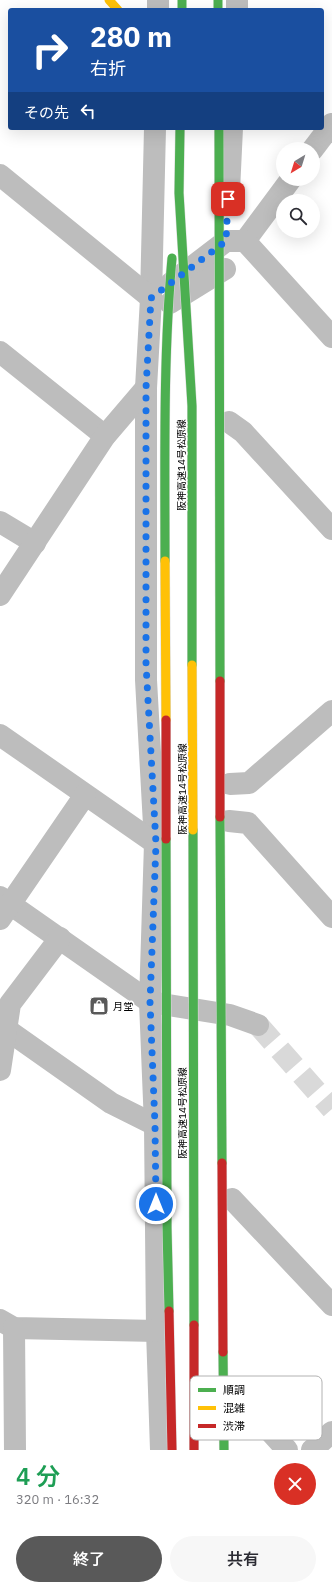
<!DOCTYPE html>
<html lang="ja">
<head>
<meta charset="utf-8">
<style>
	:root { --surface:#fff; --page:#f7f7f7; --text:#2b2b33; --muted:#7c7c81; --accent:#595959 }
	body { margin:0; font-family:"IBM Plex Sans","Noto Sans JP",sans-serif; background:var(--page); color:var(--text); height:100vh; display:flex; flex-direction:column; font-size:15px; white-space:nowrap }
	* { box-sizing:border-box; margin:0 }
	p { font-size:13px; color:var(--muted) }
	.icon { flex:none; width:22px; height:22px; fill:none; stroke:currentColor; stroke-width:2; stroke-linecap:round; stroke-linejoin:round }
	.map { position:relative; height:1450px; overflow:hidden }
	.drawer { display:flex; flex-direction:column; background:var(--surface); flex:1 }
	.drawer>* { flex:none }
	.banner { position:absolute; left:8px; top:8px; width:316px; height:122px; border-radius:4px; box-shadow:0 4px 16px #0002; background:#1a4fa0; color:#fff; overflow:hidden }
	.needle { width:26px; rotate:218deg }
	.fabs { position:absolute; left:276px; top:142px; display:grid; gap:8px }
	.fabs a { display:grid; place-items:center; width:44px; height:44px; border-radius:50%; background:var(--surface); box-shadow:0 4px 16px #0002; font-size:20px }
	.pin { position:absolute; display:grid; place-items:center; width:34px; height:34px; color:#fff; margin:-17px; border-radius:8px; box-shadow:0 2px 6px #0006 }
	.me { position:absolute; width:44px; margin:-22px; rotate:0deg; stroke-linejoin:round; filter:drop-shadow(0 0 3px #0008) }
	.turn { display:flex; align-items:center; gap:14px; height:84px; padding:0 16px; font-size:18px }
	.turn .icon { width:52px; height:52px; stroke-width:2.5 }
	.turn b { display:block; font-size:28px; line-height:34px }
	.then { display:flex; align-items:center; height:38px; padding:0 16px; background:#0003; gap:8px; font-size:15px }
	.round { display:grid; place-items:center; flex:none; width:42px; height:42px; border-radius:21px; background:var(--page) }
	.overview { display:flex; align-items:center; justify-content:space-between; height:68px; padding:0 16px }
	h1 { font-size:24px; font-weight:600; line-height:30px; color:#1e9e55 }
	.button { display:flex; gap:8px; margin-top:auto; padding:8px 16px }
	.button a { flex:1; height:46px; border-radius:24px; background:var(--accent); color:#fff; font-size:16px; font-weight:600; line-height:46px; text-align:center }
	.button a+a { background:var(--page); color:var(--text) }
	.map>svg:first-child { display:block }
</style>
</head>
<body>
<div class="map">
<svg width="332" height="1450" viewBox="0 0 332 1450">
	<rect width="100%" height="100%" fill="#fff"/>
	<g fill="none" stroke-linecap="round" stroke-linejoin="round">
		<path stroke="#d9d9d9" stroke-width="22" stroke-dasharray="22 11" stroke-linecap="butt" d="M258 1025 332 1109"/>
		<g stroke="#bdbdbd" stroke-width="22">
			<path d="M158 10V0"/>
			<path d="M237 10V0"/>
			<path d="M155 128 151 298 146 388V680L155 843 150 1002 155 1125 157 1331 161 1450"/>
			<path d="M313 149 332 124"/>
			<path d="M0 175 151 298"/>
			<path d="M229 191 232 128"/>
			<path d="M245 241 291 179"/>
			<path d="M171 283 226 241H245L332 337"/>
			<path d="M170 303 225 269"/>
			<path d="M0 352 105 436"/>
			<path d="M229 422 243 432 332 529"/>
			<path d="M0 522 35 543"/>
			<path d="M0 595 105 436 146 388"/>
			<path d="M0 735 155 843"/>
			<path d="M230 784 249 783 332 711"/>
			<path d="M229 821 248 823 332 917"/>
			<path d="M0 897 150 1002 230 1015 258 1025"/>
			<path d="M0 919 85 795"/>
			<path d="M6 1029 111 1103 155 1125"/>
			<path d="M0 1070 10 1004 60 938"/>
			<path d="M232 1199 332 1305"/>
			<path d="M0 1320 14 1328 157 1331"/>
			<path d="M14 1328 15 1450"/>
			<path d="M232 1398 248 1407 287 1450"/>
			<path d="M312 1450 332 1432"/>
		</g>
		<g stroke="#4caf50" stroke-width="9">
			<path d="M182 0V10"/>
			<path d="M218 0V10"/>
		</g>
		<path stroke="#ffc107" stroke-width="9" d="M109 0 118 10"/>
		<g stroke="#dbdbdb" stroke-width="10" stroke-linecap="butt">
			<g id="fast-bridge">
				<path d="M180 128 179 193 192 406V665"/>
				<path d="M219 128 220 681"/>
				<path d="M165 561C165 460 163 358 172 258"/>
				<path d="M220 817 222 1163"/>
				<path d="M193 830 194 1325"/>
				<path d="M166 839 167 1228 169 1311"/>
				<path d="M223 1352 224 1450"/>
			</g>
		</g>
		<g stroke="#dbdbdb" stroke-width="10" stroke-linecap="butt">
			<g id="slow-bridge">
				<path d="M165 561 166 720"/>
				<path d="M192 665 193 830"/>
			</g>
		</g>
		<g stroke="#dbdbdb" stroke-width="10" stroke-linecap="butt">
			<g id="jam-bridge">
				<path d="M220 681V817"/>
				<path d="M166 720V839"/>
				<path d="M222 1163 223 1352"/>
				<path d="M169 1311 172 1450"/>
				<path d="M194 1325V1450"/>
			</g>
		</g>
		<use href="#fast-bridge" stroke="#4caf50" stroke-width="9"/>
		<use href="#slow-bridge" stroke="#ffc107" stroke-width="9"/>
		<use href="#jam-bridge" stroke="#c62828" stroke-width="9"/>
	</g>
	<g fill="none" stroke-linecap="round" stroke-linejoin="round">
		<path stroke="#1a73e8" stroke-width="7" stroke-dasharray="0 12.6" d="M156 1204 155 1125 150 1002 156 844 146 664V388L151 298 226 241 228 199"/>
	</g>
	<defs>
		<g id="shop-square" transform="scale(1)"><rect x="-9" y="-9" width="18" height="18" rx="4" fill="#595959" stroke="#fff"/><path d="M-5-2.5h2.3a2.7 3.5 0 0 1 5.4 0H5L5.5 6h-11ZM-1.5-2.5h3a1.5 2.3 0 0 0-3 0Z" fill="#fff"/></g>
	</defs>
	<g fill-rule="evenodd">
		<use href="#shop-square" x="99" y="1006"/>
	</g>
	<g text-anchor="middle" stroke-width="3" stroke-linejoin="round" paint-order="stroke">
		<g font-size="10" fill="#000" stroke="#fff">
			<text transform="translate(181 465) rotate(-90)" y="4">阪神高速14号松原線</text>
			<text transform="translate(182 789) rotate(-90)" y="4">阪神高速14号松原線</text>
			<text transform="translate(182 1113) rotate(-90)" y="4">阪神高速14号松原線</text>
		</g>
		<g font-size="10" fill="#000" stroke="#fff" text-anchor="start">
			<text x="113" y="1010">月堂</text>
		</g>
	</g>
	<rect x="190" y="1376" width="132" height="64" rx="6" fill="#fff" stroke="#b2b2b2" stroke-width="1"/>
	<rect x="198" y="1388" width="18" height="4" fill="#4caf50"/>
	<rect x="198" y="1406" width="18" height="4" fill="#ffc107"/>
	<rect x="198" y="1424" width="18" height="4" fill="#c62828"/>
	<g font-size="11" fill="#000">
		<text x="223" y="1394">順調</text>
		<text x="223" y="1412">混雑</text>
		<text x="223" y="1430">渋滞</text>
	</g>
</svg>
<div class="fabs">
<a><svg class="needle" viewBox="-14 -14 28 28"><path d="M0-13l5 13h-10z" fill="#e53935"/><path d="M0 13l5-13h-10z" fill="#7c7c81"/></svg></a>
<a><svg class="icon" aria-label="search" viewBox="0 0 24 24"><circle cx="10" cy="10" r="6"/><path d="M15 15l6 6"/></svg></a>
</div>
<div class="pin" style="left:228px;top:199px;background:#d93025"><svg class="icon" aria-label="arrive" viewBox="0 0 24 24"><path d="M6 21V4h12l-3 4 3 4H6"/></svg></div>
<svg class="me" style="left:156px;top:1204px" viewBox="-20 -20 40 40"><circle r="17" fill="#1a73e8" stroke="#fff" stroke-width="3"/><path d="M0-11L8 9 0 5-8 9z" fill="#fff"/></svg>
<div class="banner">
<div class="turn"><svg class="icon" aria-label="right" viewBox="0 0 24 24"><path d="M7 20v-9h11M14 6l5 5-5 5"/></svg><div><b>280 m</b>右折</div></div>
<div class="then">その先<svg class="icon" aria-label="left" viewBox="0 0 24 24"><path d="M17 20v-9H6M10 6l-5 5 5 5"/></svg></div>
</div>
</div>
<section class="drawer">
<div class="overview"><div><h1>4 分</h1><p>320 m · 16:32</p></div><a class="round" style="background:#d93025;color:#fff"><svg class="icon" aria-label="close" viewBox="0 0 24 24"><path d="M6 6l12 12M18 6L6 18"/></svg></a></div>
<div class="button"><a>終了</a><a>共有</a></div>
</section>
</body>
</html>
